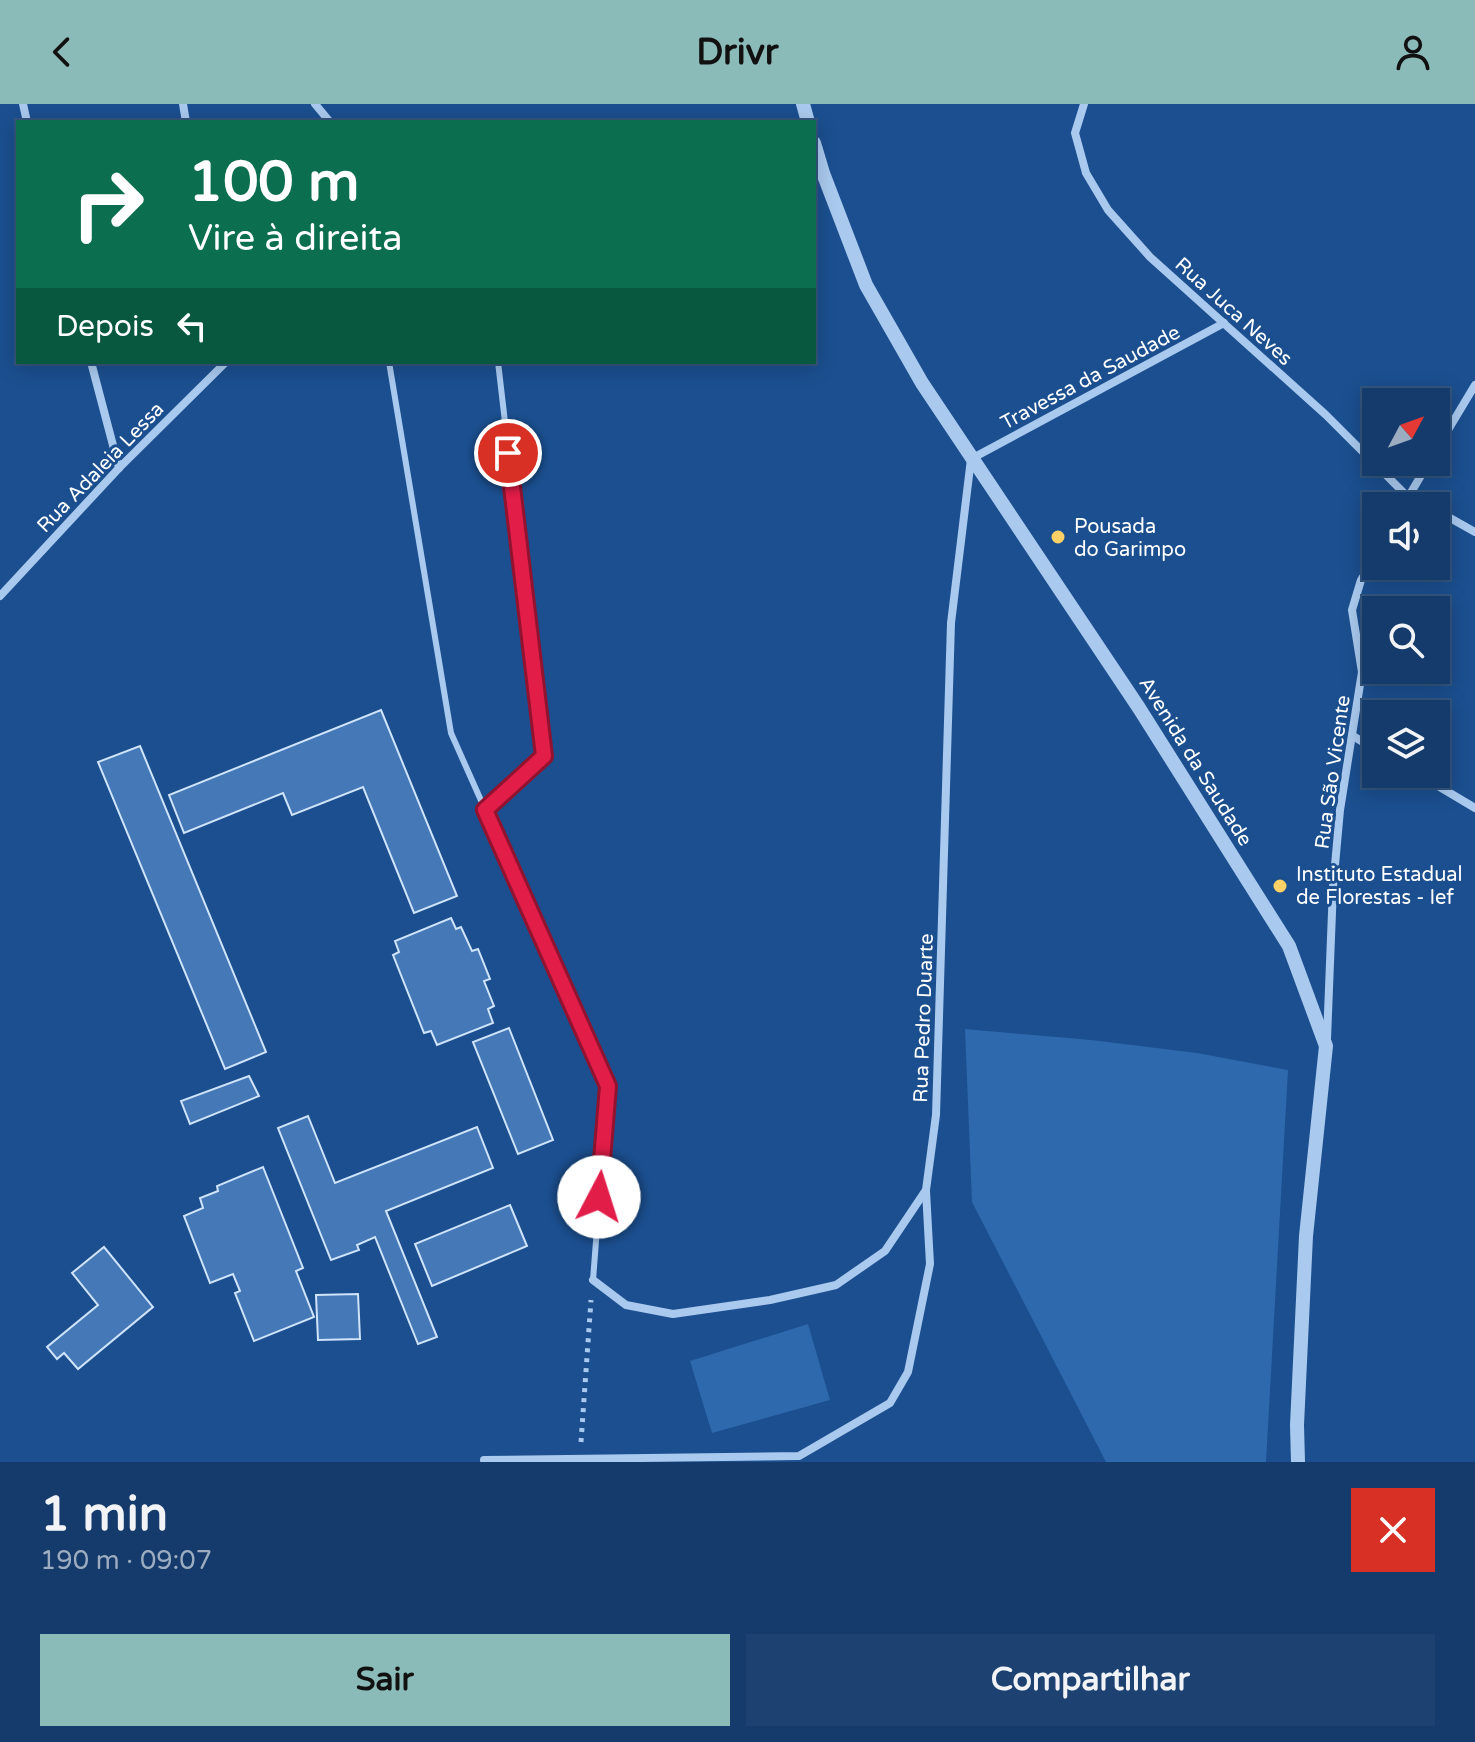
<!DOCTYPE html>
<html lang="pt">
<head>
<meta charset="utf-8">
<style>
	:root { --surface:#143b6b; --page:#1d4271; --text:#f1f3f6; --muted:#9dadc1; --line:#33557e; --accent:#8bbbb9 }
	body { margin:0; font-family:"Varela Round",sans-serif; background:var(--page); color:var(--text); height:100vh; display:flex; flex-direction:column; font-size:30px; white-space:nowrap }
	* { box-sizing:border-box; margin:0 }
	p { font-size:26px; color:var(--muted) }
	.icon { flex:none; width:44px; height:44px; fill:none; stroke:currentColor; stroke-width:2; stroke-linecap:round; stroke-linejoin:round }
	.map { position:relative; height:1358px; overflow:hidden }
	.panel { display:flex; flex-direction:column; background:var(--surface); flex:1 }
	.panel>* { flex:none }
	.guide { position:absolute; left:16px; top:16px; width:800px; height:244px; border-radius:0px; box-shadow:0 4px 20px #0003,0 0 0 2px var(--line); background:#0b6e4f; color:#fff; overflow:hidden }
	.needle { width:52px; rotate:49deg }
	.fabs { position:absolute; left:1362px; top:284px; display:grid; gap:16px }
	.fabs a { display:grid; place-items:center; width:88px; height:88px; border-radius:0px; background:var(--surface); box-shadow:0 4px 20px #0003,0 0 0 2px var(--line); font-size:40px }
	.pin { position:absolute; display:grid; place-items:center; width:68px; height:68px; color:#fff; margin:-34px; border:4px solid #fff; border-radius:50%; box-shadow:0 2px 8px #0007 }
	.me { position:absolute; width:88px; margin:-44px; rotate:5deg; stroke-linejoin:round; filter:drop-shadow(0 0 6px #0008) }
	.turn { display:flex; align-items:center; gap:28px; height:168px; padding:0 40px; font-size:36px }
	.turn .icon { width:104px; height:104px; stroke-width:2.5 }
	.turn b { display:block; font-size:56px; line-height:68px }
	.then { display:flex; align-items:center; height:76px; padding:0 40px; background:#0003; gap:16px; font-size:30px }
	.round { display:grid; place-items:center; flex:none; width:84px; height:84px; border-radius:0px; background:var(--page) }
	.summary { display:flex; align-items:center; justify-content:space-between; height:136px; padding:0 40px }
	h1 { font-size:48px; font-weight:800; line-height:60px }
	.button { display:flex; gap:16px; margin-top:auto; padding:16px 40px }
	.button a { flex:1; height:92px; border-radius:0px; background:var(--accent); color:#111; font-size:32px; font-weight:800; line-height:92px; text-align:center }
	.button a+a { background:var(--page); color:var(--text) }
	header { display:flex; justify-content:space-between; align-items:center; height:104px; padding:0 40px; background:var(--accent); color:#111; font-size:36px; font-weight:800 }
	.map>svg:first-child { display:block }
</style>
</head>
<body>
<header><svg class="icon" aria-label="back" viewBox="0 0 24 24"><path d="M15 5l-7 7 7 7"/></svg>Drivr<svg class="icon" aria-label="person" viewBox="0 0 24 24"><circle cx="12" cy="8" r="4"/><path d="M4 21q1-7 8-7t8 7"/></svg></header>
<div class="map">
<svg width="1475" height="1358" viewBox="0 0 1475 1358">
	<rect width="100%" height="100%" fill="#1b4f8f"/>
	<g fill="#2e69ad">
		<path d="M965 925 1091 936 1197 949 1288 966 1266 1358H1106L972 1098Z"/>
		<path d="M808 1220 830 1296 712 1329 690 1257Z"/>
	</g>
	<g fill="#4478b7" stroke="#cfe3fa" stroke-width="2">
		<path d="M381 606 457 792 414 809 363 683 292 711 283 689 184 729 169 691Z"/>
		<path d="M140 642 266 948 225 965 98 658Z"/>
		<path d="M451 814 456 825 461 823 472 847 478 845 490 875 484 877 494 902 488 905 493 919 437 941 431 927 424 929 393 851 399 848 395 837Z"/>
		<path d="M509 924 553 1036 518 1050 473 938Z"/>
		<path d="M249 972 259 992 190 1020 181 997Z"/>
		<path d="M308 1012 335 1079 477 1023 493 1064 386 1107 437 1233 418 1240 375 1133 357 1141 359 1146 331 1156 278 1024Z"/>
		<path d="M263 1063 303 1164 296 1167 314 1213 254 1237 235 1189 240 1187 233 1170 210 1179 184 1112 203 1104 200 1094 218 1087 217 1082Z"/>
		<path d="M510 1101 527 1142 432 1182 415 1140Z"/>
		<path d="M104 1143 153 1203 78 1265 64 1249 57 1255 47 1243 98 1201 72 1169Z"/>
		<path d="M358 1190 360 1235 318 1236 316 1191Z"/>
	</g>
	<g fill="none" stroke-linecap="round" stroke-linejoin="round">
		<path stroke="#a9c9ee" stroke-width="5" stroke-dasharray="4 6" stroke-linecap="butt" d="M581 1338 591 1196"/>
		<g stroke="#a9c9ee" stroke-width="6">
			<path d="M389 258 451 629 608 982 593 1176"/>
			<path d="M485 706 544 652 498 258"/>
		</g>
		<g stroke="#a9c9ee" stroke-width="8">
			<path d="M23 0 27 18"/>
			<path d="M183 0 186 18"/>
			<path d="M315 0 330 18"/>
			<path d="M1084 0 1075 29 1086 69 1108 106 1150 153 1326 311 1408 393 1429 402"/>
			<path d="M91 258 119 364"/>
			<path d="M1436 346 1475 281"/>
			<path d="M1403 402 1429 358"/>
			<path d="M1436 406 1475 428"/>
			<path d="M0 492 119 364 226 258"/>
			<path d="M1353 632 1376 646"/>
			<path d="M1418 670 1475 704"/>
			<path d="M1327 935 1333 783 1340 706 1362 568 1352 506 1361 476 1376 452"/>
			<path d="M593 1176 626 1201 673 1210 770 1196 836 1181 885 1147 926 1086 936 1011 951 519 971 355 1224 219"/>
			<path d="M484 1356 799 1352 890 1299 908 1268 930 1160 926 1087"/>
		</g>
		<g stroke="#a9c9ee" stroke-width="14">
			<path d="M803 0 808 18"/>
			<path d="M814 39 823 69 866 181 922 279 1139 604 1289 842 1326 942 1306 1132 1297 1321 1298 1358"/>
		</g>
	</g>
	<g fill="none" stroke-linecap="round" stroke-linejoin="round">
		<g stroke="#92132f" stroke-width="20">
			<path id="route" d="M508 349 544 652 485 706 608 982 599 1093"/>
		</g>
		<use href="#route" stroke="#e11d48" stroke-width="14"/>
	</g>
	<g fill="#ffd166" stroke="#1b4f8f" stroke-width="3">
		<circle cx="1058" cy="433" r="8"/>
		<circle cx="1280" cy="782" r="8"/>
	</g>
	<g text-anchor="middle" stroke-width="6" stroke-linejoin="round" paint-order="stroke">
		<g font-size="20" fill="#fff" stroke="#1b4f8f">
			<text transform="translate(1234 207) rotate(42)" y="7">Rua Juca Neves</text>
			<text transform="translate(1090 273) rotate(-28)" y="7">Travessa da Saudade</text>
			<text transform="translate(100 363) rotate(-46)" y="7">Rua Adaleia Lessa</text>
			<text transform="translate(1196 657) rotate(58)" y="7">Avenida da Saudade</text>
			<text transform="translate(1332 668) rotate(-82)" y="7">Rua São Vicente</text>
			<text transform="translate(923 914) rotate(-88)" y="7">Rua Pedro Duarte</text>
		</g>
		<g font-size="20" fill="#fff" stroke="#1b4f8f" text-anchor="start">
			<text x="1074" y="429">Pousada<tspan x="1074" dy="23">do Garimpo</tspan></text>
			<text x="1296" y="777">Instituto Estadual<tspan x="1296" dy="23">de Florestas - Ief</tspan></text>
		</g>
	</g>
</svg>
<div class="fabs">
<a><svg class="needle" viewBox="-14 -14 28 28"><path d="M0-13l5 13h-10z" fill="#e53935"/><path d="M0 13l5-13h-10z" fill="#9dadc1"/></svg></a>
<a><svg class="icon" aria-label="sound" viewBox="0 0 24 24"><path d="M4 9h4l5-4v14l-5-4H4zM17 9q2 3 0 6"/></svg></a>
<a><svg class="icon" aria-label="search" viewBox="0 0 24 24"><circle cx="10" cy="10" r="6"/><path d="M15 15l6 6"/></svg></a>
<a><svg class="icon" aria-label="layers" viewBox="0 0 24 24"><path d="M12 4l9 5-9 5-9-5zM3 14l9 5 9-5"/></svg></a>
</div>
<div class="pin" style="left:508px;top:349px;background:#d93025"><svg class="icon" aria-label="arrive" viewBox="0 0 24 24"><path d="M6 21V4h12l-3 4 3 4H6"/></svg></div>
<svg class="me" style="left:599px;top:1093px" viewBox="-20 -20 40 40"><circle r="19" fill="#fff"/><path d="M0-13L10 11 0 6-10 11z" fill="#e11d48"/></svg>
<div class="guide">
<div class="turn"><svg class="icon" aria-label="right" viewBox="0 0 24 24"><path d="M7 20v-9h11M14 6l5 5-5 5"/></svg><div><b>100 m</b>Vire à direita</div></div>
<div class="then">Depois<svg class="icon" aria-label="left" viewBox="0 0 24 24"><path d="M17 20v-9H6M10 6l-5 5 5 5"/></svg></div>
</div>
</div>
<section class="panel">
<div class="summary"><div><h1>1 min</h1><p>190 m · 09:07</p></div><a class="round" style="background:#d93025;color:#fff"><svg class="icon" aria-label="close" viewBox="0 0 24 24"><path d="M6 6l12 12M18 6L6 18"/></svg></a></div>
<div class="button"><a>Sair</a><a>Compartilhar</a></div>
</section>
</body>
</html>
